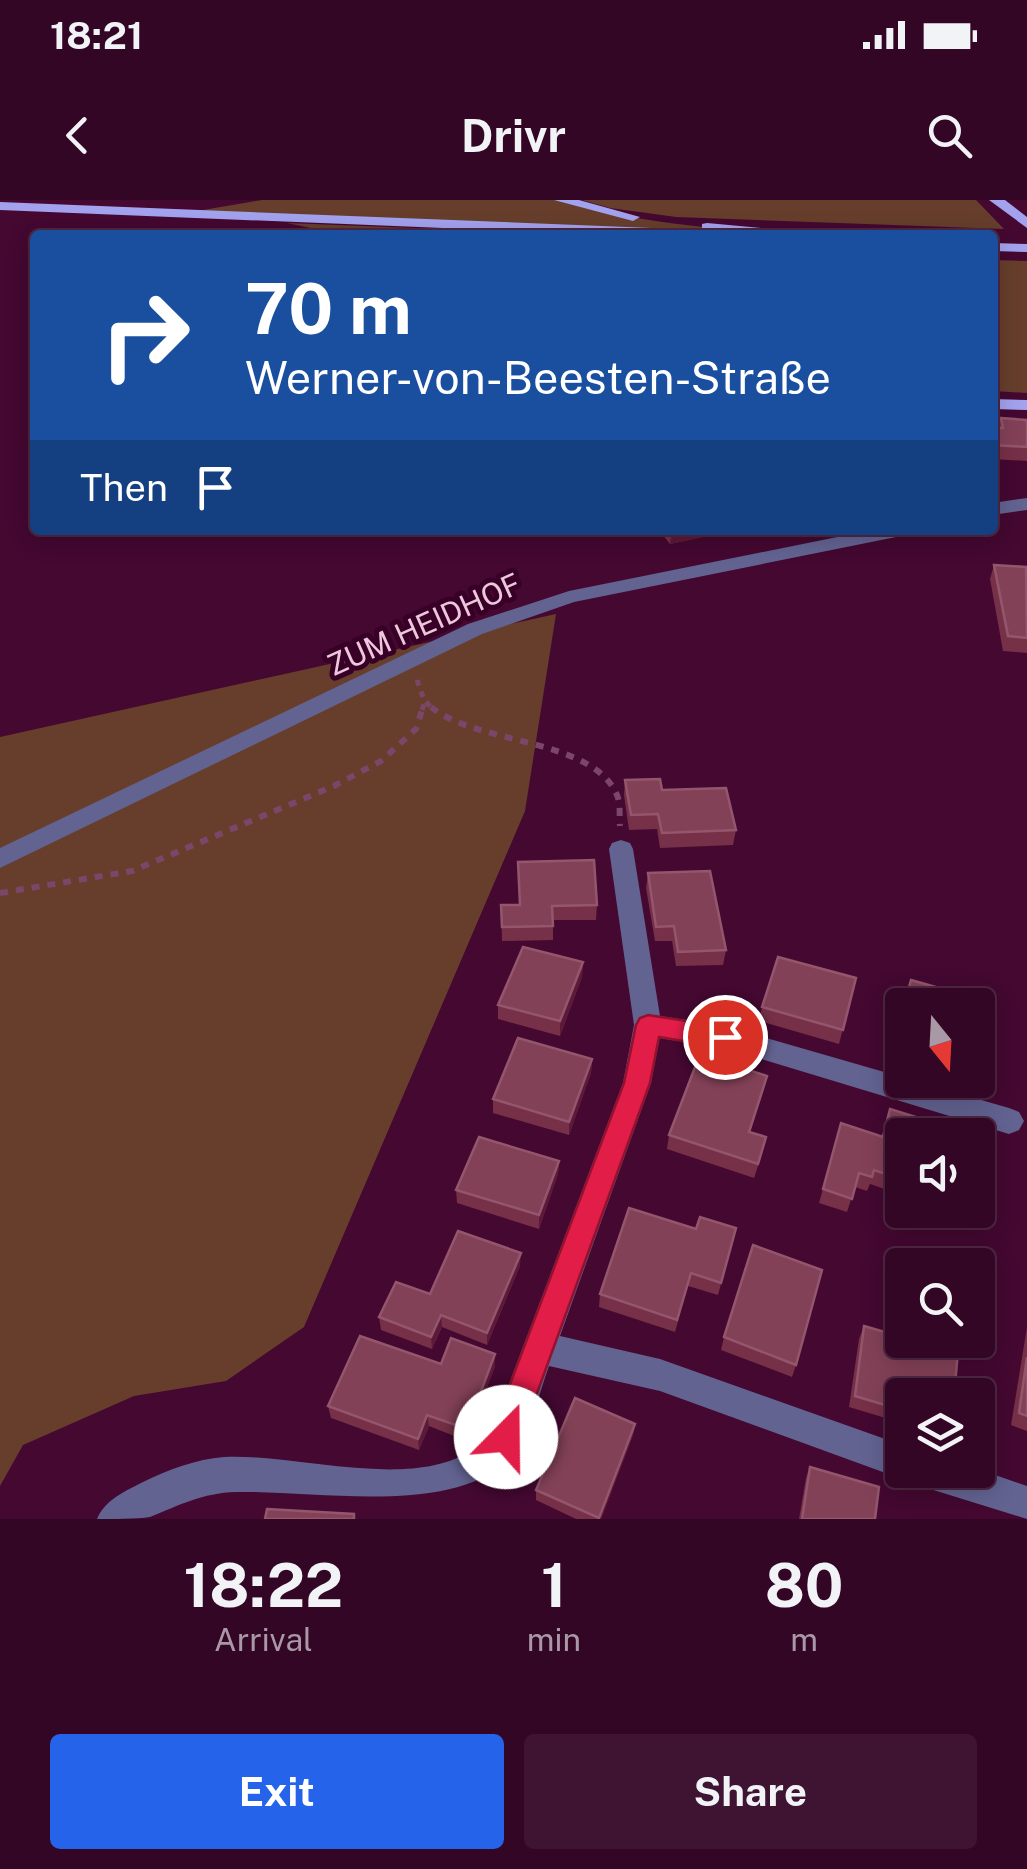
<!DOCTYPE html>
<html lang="en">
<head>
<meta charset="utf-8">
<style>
	:root { --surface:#330625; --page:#3e1432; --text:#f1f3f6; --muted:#a999a7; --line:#4e2742; --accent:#2563eb }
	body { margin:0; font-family:"Public Sans",sans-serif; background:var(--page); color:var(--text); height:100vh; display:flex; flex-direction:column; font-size:38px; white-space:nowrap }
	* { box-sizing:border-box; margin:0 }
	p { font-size:32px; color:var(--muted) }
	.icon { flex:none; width:55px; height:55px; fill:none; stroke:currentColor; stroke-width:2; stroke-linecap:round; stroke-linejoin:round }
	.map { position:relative; height:1319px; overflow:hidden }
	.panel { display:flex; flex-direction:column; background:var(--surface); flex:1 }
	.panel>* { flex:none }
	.guide { position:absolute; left:30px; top:30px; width:968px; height:305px; border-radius:10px; box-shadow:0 5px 25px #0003,0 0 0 2px var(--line); background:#1a4fa0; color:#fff; overflow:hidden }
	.needle { width:65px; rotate:162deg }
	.fabs { position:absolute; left:885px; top:788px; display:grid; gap:20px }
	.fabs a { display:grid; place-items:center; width:110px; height:110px; border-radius:10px; background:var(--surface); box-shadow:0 5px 25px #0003,0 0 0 2px var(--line); font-size:50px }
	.pin { position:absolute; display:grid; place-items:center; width:85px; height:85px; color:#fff; margin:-42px; border:5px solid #fff; border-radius:50%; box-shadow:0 2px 10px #0007 }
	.me { position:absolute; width:110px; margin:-55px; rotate:22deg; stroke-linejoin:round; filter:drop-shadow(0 0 8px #0008) }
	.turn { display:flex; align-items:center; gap:35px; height:210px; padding:0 50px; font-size:45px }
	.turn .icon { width:130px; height:130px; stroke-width:2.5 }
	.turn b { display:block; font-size:70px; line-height:85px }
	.then { display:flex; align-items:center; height:95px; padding:0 50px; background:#0003; gap:20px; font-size:38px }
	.eta { display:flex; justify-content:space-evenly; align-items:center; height:170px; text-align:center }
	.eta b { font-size:60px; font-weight:700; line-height:70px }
	.primary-button { display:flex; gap:20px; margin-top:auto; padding:20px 50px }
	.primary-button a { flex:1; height:115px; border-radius:10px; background:var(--accent); color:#fff; font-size:40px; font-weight:700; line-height:115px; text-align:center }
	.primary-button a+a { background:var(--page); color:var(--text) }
	.status { display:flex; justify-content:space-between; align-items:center; height:70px; padding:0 50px; background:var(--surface); direction:ltr }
	.status svg { height:28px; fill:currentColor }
	header { display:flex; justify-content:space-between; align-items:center; height:130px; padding:0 50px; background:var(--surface); font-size:45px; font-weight:700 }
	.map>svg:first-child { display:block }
</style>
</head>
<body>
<div class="status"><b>18:21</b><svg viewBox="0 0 49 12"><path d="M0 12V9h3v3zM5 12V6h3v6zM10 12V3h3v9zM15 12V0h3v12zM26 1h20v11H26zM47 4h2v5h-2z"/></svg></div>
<header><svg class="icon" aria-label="back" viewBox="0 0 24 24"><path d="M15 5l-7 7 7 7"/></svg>Drivr<svg class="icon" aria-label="search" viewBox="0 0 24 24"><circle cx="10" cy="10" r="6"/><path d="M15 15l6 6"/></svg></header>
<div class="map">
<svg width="1027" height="1319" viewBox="0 0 1027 1319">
	<rect width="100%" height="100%" fill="#440831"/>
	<g fill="#673e2c">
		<path d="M262 0H560C634 23 712 28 790 35L191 12Z"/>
		<path d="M582 0H976L1004 29 676 17 610 8Z"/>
		<path d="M287 23 597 35H344Z"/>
		<path d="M992 60 1027 61V193L993 191Z"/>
		<path d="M556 414 525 611 304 1127 226 1181 134 1196 23 1245 0 1286V537Z"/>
	</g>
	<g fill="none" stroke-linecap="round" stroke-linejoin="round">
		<g stroke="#7b4669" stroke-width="5" stroke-dasharray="6 6" stroke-linecap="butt">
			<path d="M417 480 424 500 434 510"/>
			<path d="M422 510 425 502"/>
		</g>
		<g stroke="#7b4669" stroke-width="6" stroke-dasharray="8 8" stroke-linecap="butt">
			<path d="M431 507C478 545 593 538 617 595 621 604 619 616 620 626"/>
			<path d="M0 693 132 671 334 586 381 561 416 529 423 507"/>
		</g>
		<g fill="#636392" fill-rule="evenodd">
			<path d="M1027 298V310L992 315V303Z"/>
			<path d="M872 330H911L901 336 574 402 482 434 0 668V648L468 424 569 391Z"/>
			<path d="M621 640 630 643 633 649 660 816 725 826 1009 908 1019 912 1024 921 1019 930 1009 934 725 848 659 838 651 883 560 1136 660 1159 902 1245V1270L978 1269 1027 1286V1319L927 1288 915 1282 912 1275 902 1279 660 1191 549 1166C539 1193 532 1227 517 1251 462 1319 319 1290 236 1292 202 1293 180 1305 150 1317 136 1319 113 1319 97 1319 105 1300 125 1291 143 1282 168 1270 196 1259 224 1257 295 1253 412 1292 473 1249 481 1243 487 1234 493 1226L623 883 634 825 609 649 612 643Z"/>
		</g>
		<g fill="#a3a2ef" fill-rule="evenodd">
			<path d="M554 0H579L640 17 633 21Z"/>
			<path d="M989 0H1005L1027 17V28Z"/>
			<path d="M0 2 702 30V24L707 23 792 31 799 35H614L0 10Z"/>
			<path d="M992 43 1027 44V52L992 51Z"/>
			<path d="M992 199 1027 200V210L992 209Z"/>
		</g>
	</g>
	<g fill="#763047">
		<path d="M1001 218 1027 220V261L992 259V227L998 228Z"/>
		<path d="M659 330H718L717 334 670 344Z"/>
		<path d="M994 365 1027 372V453L1003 451 990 379Z"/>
		<path d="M625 580 662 590 736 630 733 645 660 648 657 629 629 630 624 595Z"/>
		<path d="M648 673 726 750 723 765 676 766 672 741H655L646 688Z"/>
		<path d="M501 705H597L596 720H553V740L502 741Z"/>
		<path d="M583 762 582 777 560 836 498 819V805Z"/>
		<path d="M856 778 839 844 759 821 762 807Z"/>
		<path d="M902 808V854L892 851Z"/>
		<path d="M592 859 591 873 569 935 493 913V899Z"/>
		<path d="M767 876 750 932 763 951 754 978 667 949 669 935Z"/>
		<path d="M890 909 902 935V995L870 984 867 991 855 987 847 1012 819 1003 841 923 882 936Z"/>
		<path d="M559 961 558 974 539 1029 457 1003 456 990Z"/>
		<path d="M736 1028 718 1095 688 1086 675 1132 599 1107 600 1094 696 1029Z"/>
		<path d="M520 1066 487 1145 442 1127 432 1149 381 1130 379 1117 430 1094Z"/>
		<path d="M864 1126 902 1195V1223L849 1207 859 1139Z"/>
		<path d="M1027 1127V1231L1011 1225Z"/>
		<path d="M724 1137 796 1165 792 1177 721 1150Z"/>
		<path d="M441 1164 495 1166 467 1241 429 1226 419 1250 331 1218 328 1206Z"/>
		<path d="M635 1224 633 1235 601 1319H576L536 1300V1290Z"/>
		<path d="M810 1267 875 1319H799L806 1278Z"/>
	</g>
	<g fill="#5d1938">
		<path d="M672 330H718L717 334 670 344Z"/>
		<path d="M780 330H809L779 337Z"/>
		<path d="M583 762 582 777 560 836V821Z"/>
		<path d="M592 859 591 873 569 935V922Z"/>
		<path d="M767 876 764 890 746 945 749 932Z"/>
		<path d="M559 961 558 974 539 1029V1015Z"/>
		<path d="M521 1053 520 1066 487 1145V1133Z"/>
		<path d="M441 1115 442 1127 432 1149 431 1137Z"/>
		<path d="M495 1154V1166L467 1241V1229Z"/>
		<path d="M427 1215 429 1226 419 1250 418 1239Z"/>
		<path d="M635 1224 633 1235 601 1319H599Z"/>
	</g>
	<g fill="#834157" stroke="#93566c" stroke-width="2.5">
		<path d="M1001 218 1027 220V247L992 245V227L1003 228Z"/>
		<path d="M994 365 1026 367 1027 438 1008 436Z"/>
		<path d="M660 579 662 590 726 588 736 630 662 633 658 614 631 615 625 580Z"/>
		<path d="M594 660 597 705 552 706 553 726 502 727 501 705H520L518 662Z"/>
		<path d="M710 671 726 750 678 752 674 726 656 727 648 673Z"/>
		<path d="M523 747 583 762 560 821 498 805Z"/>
		<path d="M778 757 856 778 843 830 762 807Z"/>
		<path d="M911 780 939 788 937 798 960 805H904Z"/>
		<path d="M978 810 992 814 982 861 978 860Z"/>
		<path d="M902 813V838L897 837Z"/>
		<path d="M518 838 592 859 569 922 493 899Z"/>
		<path d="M700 854 767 876 749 932 766 937 758 964 669 935Z"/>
		<path d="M890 909 973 935H902V979L874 970 872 977 859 973 852 999 823 989 841 923 883 937Z"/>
		<path d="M479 937 559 961 539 1015 456 990Z"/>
		<path d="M629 1008 696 1029 700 1017 736 1028 721 1083 691 1073 677 1120 600 1094Z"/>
		<path d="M458 1031 521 1053 487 1133 441 1115 431 1137 379 1117 396 1082 430 1094Z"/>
		<path d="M753 1045 822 1070 796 1165 724 1137Z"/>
		<path d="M864 1126 902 1137V1140H914L958 1152 954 1195H902V1210L855 1196Z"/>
		<path d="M360 1136 441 1164 451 1138 495 1154 467 1229 427 1215 418 1239 328 1206Z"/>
		<path d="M1027 1157V1216L1019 1213Z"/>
		<path d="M575 1198 635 1224 599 1318 536 1290Z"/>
		<path d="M810 1267 879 1287 875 1319H802Z"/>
		<path d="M267 1309 354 1314V1319H265Z"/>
	</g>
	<path fill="#e11d48" stroke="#92132f" stroke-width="2.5" d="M648 815 725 827 734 830 738 837 734 845 725 848 659 837 650 883 521 1237 517 1248 506 1253 494 1248 490 1237 624 883 636 825 640 818Z"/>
	<g text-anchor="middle" stroke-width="10" stroke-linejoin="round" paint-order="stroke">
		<g font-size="30" fill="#edc7dc" stroke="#390027">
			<text transform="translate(424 425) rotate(-24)" y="10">ZUM HEIDHOF</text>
		</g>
	</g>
</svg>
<div class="fabs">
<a><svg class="needle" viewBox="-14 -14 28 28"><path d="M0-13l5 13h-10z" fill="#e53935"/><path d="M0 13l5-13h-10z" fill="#a999a7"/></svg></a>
<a><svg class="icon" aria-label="sound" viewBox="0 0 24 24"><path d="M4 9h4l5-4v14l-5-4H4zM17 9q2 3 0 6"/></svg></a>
<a><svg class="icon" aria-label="search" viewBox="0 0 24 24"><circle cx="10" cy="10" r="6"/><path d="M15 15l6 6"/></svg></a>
<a><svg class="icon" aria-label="layers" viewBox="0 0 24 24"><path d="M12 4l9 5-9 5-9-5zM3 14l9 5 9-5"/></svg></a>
</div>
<div class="pin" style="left:725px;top:837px;background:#d93025"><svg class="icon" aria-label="arrive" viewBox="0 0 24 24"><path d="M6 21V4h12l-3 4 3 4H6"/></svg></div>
<svg class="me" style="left:506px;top:1237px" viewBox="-20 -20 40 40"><circle r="19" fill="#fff"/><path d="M0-13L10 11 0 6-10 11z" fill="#e11d48"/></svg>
<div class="guide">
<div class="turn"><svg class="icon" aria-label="right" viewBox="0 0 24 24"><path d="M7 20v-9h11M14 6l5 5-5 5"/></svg><div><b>70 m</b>Werner-von-Beesten-Straße</div></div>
<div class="then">Then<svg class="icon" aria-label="arrive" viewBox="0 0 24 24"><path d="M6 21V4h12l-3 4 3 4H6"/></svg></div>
</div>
</div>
<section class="panel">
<div class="eta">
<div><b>18:22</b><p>Arrival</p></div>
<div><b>1</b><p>min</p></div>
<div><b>80</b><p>m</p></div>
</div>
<div class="primary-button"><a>Exit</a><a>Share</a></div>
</section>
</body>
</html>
